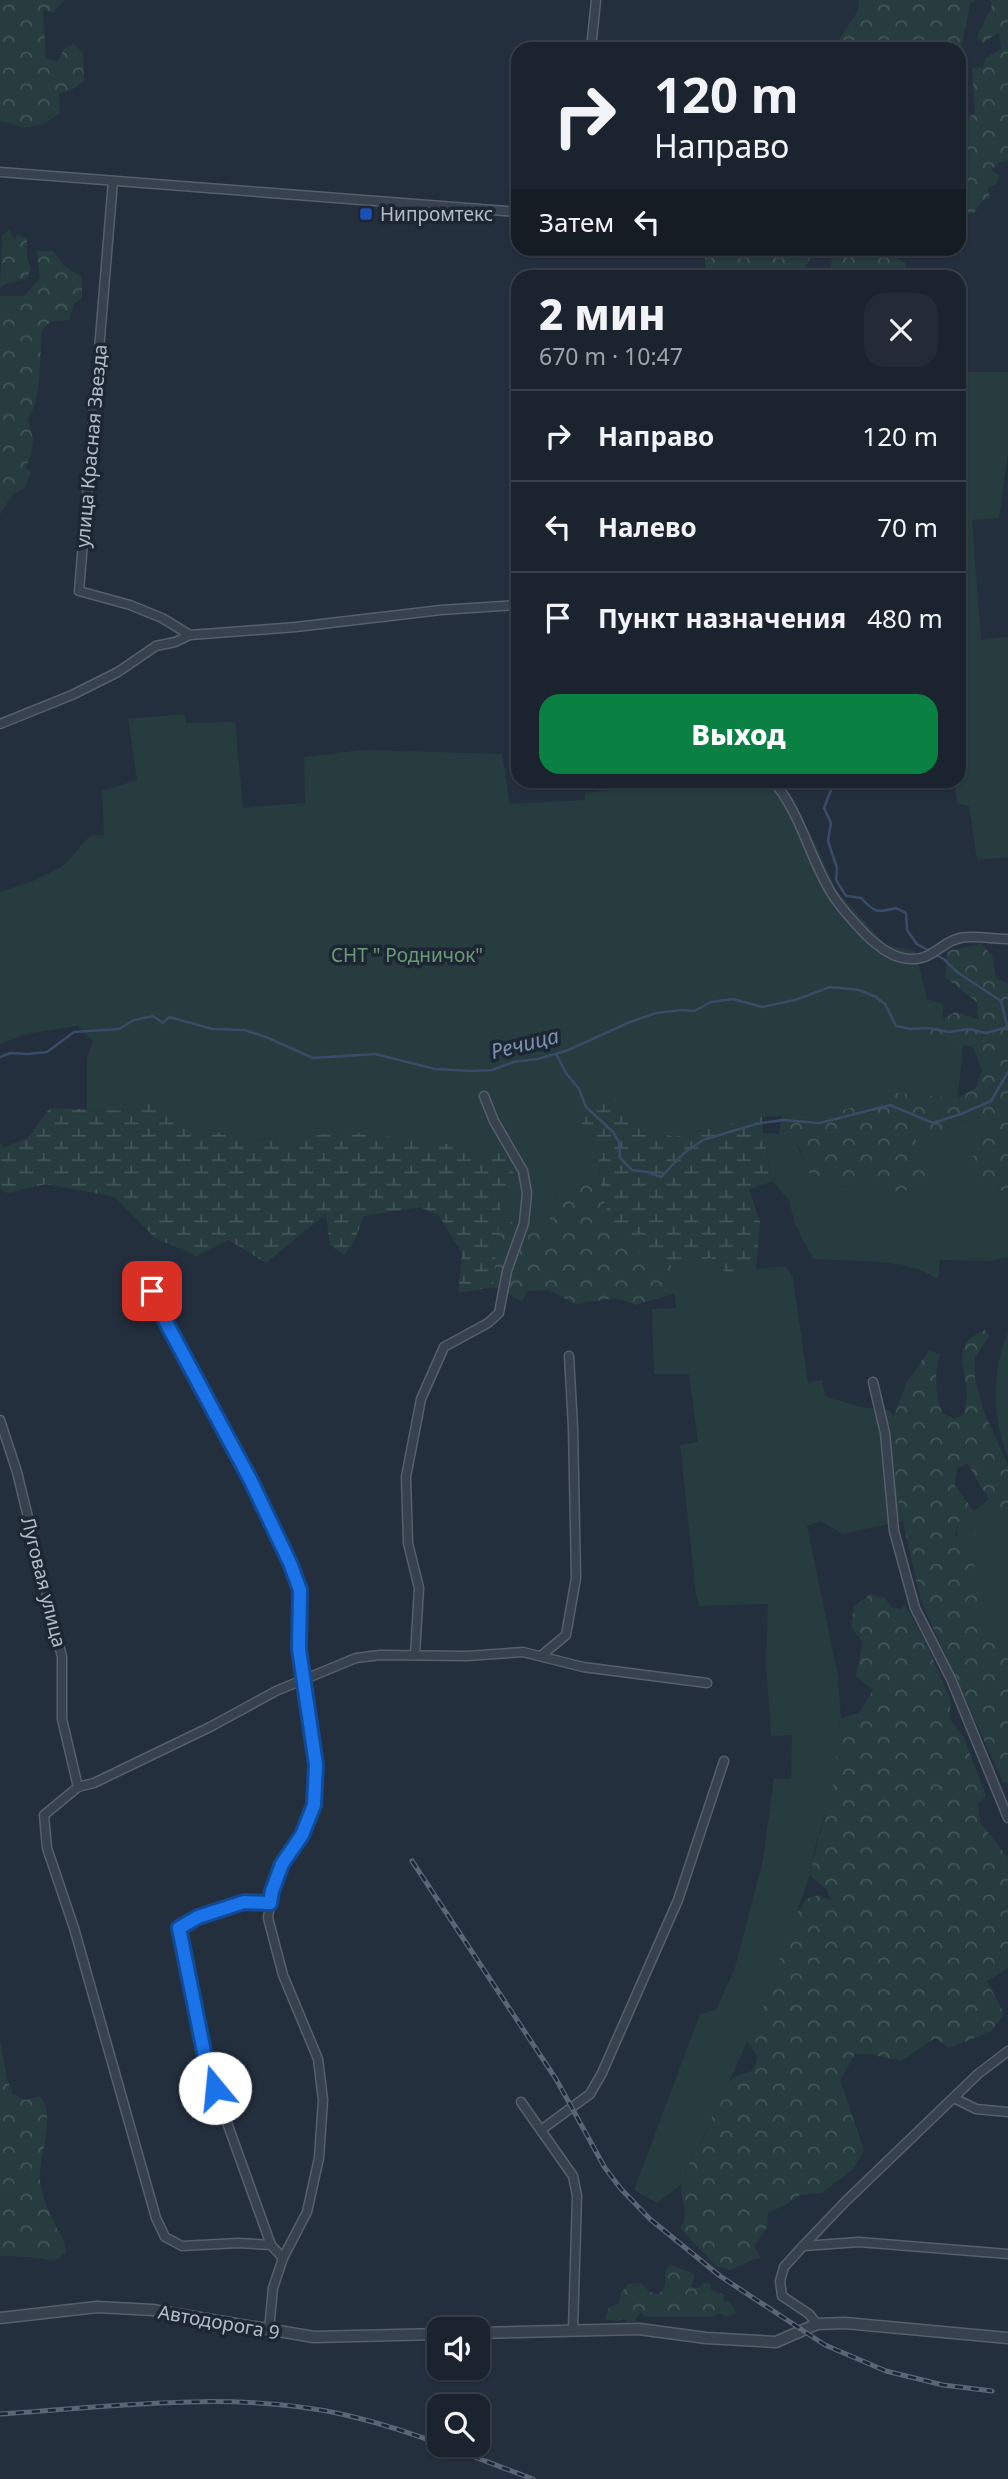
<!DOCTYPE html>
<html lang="ru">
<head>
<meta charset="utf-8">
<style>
	:root { --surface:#1b232e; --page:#242b36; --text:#f1f3f6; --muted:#a0a4aa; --line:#39404a; --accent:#0b8043 }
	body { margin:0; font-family:"Noto Sans",sans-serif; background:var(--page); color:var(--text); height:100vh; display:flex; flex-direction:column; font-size:26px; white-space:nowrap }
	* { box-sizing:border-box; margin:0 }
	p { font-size:23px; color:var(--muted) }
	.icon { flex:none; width:38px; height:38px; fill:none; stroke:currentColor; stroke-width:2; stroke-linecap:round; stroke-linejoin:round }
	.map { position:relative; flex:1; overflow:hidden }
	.details { position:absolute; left:511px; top:270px; width:455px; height:518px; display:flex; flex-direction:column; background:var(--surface); border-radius:21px; box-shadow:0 2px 5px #0004,0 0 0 2px var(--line) }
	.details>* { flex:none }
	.hud { position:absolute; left:511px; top:42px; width:455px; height:214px; border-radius:21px; box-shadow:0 2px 5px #0004,0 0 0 2px var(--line); background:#1b232e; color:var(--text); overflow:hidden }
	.controls { position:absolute; left:427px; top:2317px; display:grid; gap:14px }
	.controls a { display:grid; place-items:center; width:63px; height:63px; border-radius:14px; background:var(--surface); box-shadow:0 2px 5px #0004,0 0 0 2px var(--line); font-size:35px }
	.pin { position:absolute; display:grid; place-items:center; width:60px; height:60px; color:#fff; margin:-30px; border-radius:14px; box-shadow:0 4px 10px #0006 }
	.me { position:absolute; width:77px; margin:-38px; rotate:343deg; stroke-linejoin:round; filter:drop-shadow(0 0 5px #0008) }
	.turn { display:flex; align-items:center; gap:24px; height:147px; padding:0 28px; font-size:32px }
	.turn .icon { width:91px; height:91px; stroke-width:2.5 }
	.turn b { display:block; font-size:49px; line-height:60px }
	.then { display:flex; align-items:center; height:66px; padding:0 28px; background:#0003; gap:14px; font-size:26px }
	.round { display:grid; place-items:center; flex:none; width:74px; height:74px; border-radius:21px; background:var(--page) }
	.overview { display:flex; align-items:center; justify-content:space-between; height:119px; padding:0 28px }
	h1 { font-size:42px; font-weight:800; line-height:52px }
	.primary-button { display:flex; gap:14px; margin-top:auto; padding:14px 28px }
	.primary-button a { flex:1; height:80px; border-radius:21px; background:var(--accent); color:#fff; font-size:28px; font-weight:800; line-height:80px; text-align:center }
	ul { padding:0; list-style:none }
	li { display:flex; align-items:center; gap:21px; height:91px; padding:0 28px; border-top:2px solid var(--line) }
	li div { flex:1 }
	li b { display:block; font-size:26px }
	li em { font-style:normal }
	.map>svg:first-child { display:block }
</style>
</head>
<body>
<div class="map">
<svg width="1008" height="2479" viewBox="0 0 1008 2479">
	<defs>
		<pattern id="forest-crowns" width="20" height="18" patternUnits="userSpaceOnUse" patternTransform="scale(1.75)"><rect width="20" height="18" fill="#263c3f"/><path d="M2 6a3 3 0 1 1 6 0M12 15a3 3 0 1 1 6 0" fill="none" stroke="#435659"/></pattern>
		<pattern id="wetland-marsh" width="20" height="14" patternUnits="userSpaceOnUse" patternTransform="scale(1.75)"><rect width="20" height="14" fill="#263c3f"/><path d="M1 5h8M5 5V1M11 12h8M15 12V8" fill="none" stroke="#435659"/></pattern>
	</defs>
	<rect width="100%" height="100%" fill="#242f3e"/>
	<g fill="#263c3f">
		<path d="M959 372H1008V454L999 518 972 520 981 640 1008 637V857L977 860 969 806 958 804 954 781 959 780 961 755Z"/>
		<path d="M184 714 186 723 235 722 243 808 305 803 304 757 362 750 502 754 510 804 585 800V793L621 788 624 781H782L817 847 836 890 886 945 915 951 927 999 944 1004 942 1020 919 1038 963 1045 958 1098 894 1093 834 1113 762 1117 674 1137 628 1123 578 1116 598 1151 601 1188 560 1179 547 1228 497 1219 502 1190 473 1156 453 1145 290 1139 244 1140 194 1125 157 1099 135 1111 87 1109V1058L93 1041 77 1026 26 1034 0 1044V892L33 881 63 866 90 836 104 835 102 791 137 780 128 719Z"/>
		<path d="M981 1117 982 1155 969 1156 997 1191 1008 1192V1257L991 1261 940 1260 938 1279C903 1257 853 1262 813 1259L795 1224 789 1200 772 1181 763 1133C794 1132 799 1146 809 1173L840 1187 871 1183 925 1165 915 1138Z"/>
		<path d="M711 1258 729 1276 756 1269 786 1266 793 1278 808 1383 822 1380 825 1396 861 1407 889 1410 894 1416 891 1447 902 1521 843 1534 821 1521 807 1526 838 1676 841 1719 838 1729 836 1772 828 1807 815 1848 810 1875 761 2012 706 2132 685 2170 681 2185 657 2203 634 2190 700 2014 716 2010 735 1968 763 1860 774 1778 791 1779 792 1735 771 1736 766 1663 768 1604 699 1606 696 1595 680 1445 698 1442 689 1374H654L652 1309 676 1308 671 1265Z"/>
		<path d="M1008 1332V1458C992 1417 991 1372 1008 1332Z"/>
		<path d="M989 1499 1004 1521 1008 1520V1654C1000 1646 988 1643 980 1635 964 1620 953 1543 958 1522L963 1520 976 1535 974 1511Z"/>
	</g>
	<g fill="url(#forest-crowns)">
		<path d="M0 0H64L53 13 43 9 46 59 58 61 64 49 74 44 83 53 84 81 73 89 59 94 60 113C37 130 27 130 0 121Z"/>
		<path d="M859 0H976L970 4 959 57V49H833L858 11Z"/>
		<path d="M988 0H1008V160L998 163 991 170 999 175 996 184 987 188 990 197 982 201 974 213 964 215 959 211V124L975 113 972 68 983 67 986 58 1001 49 999 33 982 43 977 36 991 9 992 2Z"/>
		<path d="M9 230 15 241 17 235 27 238V258L31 269 27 278 3 285 0 289 2 236Z"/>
		<path d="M707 249V248L816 249 799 276H707L704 252Z"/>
		<path d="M833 249H902L897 259 906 263V267L896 270 892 274 893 276H830Z"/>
		<path d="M37 251H53L64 266 82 277V298L74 304 69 320 51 321 42 330 39 380 35 404 28 420 33 438 31 456 25 467 31 472 25 488 13 494 0 514V296H24L40 278Z"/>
		<path d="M981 944 992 955 996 978 1008 984V1192C985 1189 977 1176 968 1156L982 1155 980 1117 915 1138 925 1165 927 1188 889 1192 871 1183 840 1187 809 1173 799 1147 779 1133 782 1116 834 1113 894 1093 958 1098 976 1088 982 1071 973 1047 919 1038 918 1019 942 1020 955 1012 978 1019 977 1002 945 977 947 951Z"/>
		<path d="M560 1179 601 1188 611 1229 648 1259 671 1265 676 1293 636 1305 617 1298 575 1304 548 1290 527 1291 522 1301 493 1287 497 1219 547 1228Z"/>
		<path d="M985 1330 989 1336 975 1358V1379L984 1412 1008 1465V1520L1004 1521 981 1487 968 1464 957 1468 955 1486 974 1511 975 1518 983 1532 976 1535 963 1520 958 1522 955 1535C971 1553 977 1572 985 1595L967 1608C980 1643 985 1632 1008 1654V1784L1003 1782 921 1601 895 1488 891 1447 894 1416 907 1382 929 1350 940 1354C934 1375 935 1393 942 1413L955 1419 964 1414C965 1407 967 1399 967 1392 965 1364 950 1345 985 1330Z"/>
		<path d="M871 1594 885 1598 892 1608 901 1609 905 1605 926 1643 951 1701 949 1718 964 1738 986 1796 978 1804 980 1822 1008 1858V1968L987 1981 1004 2014 990 2032 949 2048 935 2038 901 2061 869 2054H855L840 2080 864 2150 853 2169 822 2193 800 2195 784 2206 768 2212 767 2227 754 2246 760 2257 730 2270 716 2266 680 2228C692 2211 678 2201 682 2182 686 2164 698 2149 706 2133 713 2117 717 2096 728 2083 735 2075 743 2074 752 2071L758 2058 747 2041 761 2012 795 1915 807 1899 819 1895 831 1900 827 1890 810 1875C816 1841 830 1808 835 1773 838 1755 835 1736 841 1719L860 1712 873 1690 856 1676 863 1642 851 1627 854 1606Z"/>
		<path d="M0 2040 7 2079 13 2094 25 2100 39 2096C57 2112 40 2154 40 2175 39 2189 48 2210 54 2222 58 2233 66 2240 66 2252 53 2265 45 2258 29 2257 20 2256 10 2256 0 2256Z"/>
		<path d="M671 2265 695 2274 691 2287 698 2288 705 2283 710 2284 711 2290 725 2295 723 2303 729 2300 736 2313 726 2317 720 2313 711 2317H645L640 2311 635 2321 628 2322 624 2319 616 2321 605 2319 609 2308 619 2303 621 2293 628 2284 641 2283 650 2292 657 2294 663 2291C667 2282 664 2276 667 2267Z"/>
	</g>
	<g fill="url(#wetland-marsh)">
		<path d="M157 1099 194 1125 244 1140 290 1139 345 1131 453 1145 473 1156 501 1145 518 1183 502 1190 493 1287 458 1293 462 1253 439 1216 420 1207 364 1216 354 1242 344 1255 330 1245 326 1214 266 1263 229 1240 197 1256 155 1238 115 1197 46 1184 8 1193 0 1190V1143L4 1147 28 1138 50 1108 135 1111Z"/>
		<path d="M615 1099 628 1123 674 1137 762 1117 763 1133 772 1181 749 1190 760 1221 756 1269 729 1276 711 1258 671 1265 648 1259 611 1229 601 1188 598 1151 577 1115Z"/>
	</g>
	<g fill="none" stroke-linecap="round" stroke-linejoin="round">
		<g stroke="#394c67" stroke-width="2.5">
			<path d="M835 780 824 808 831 823 828 841 837 868 836 880 846 896 861 898C875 913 876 913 896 908L906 913 907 930 917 944 945 960 957 972 1001 1001 1007 1026"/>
			<path d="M556 1054 566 1073 579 1089 586 1107 613 1132 619 1142 620 1158 632 1170 647 1172 661 1177 684 1153 703 1140 756 1124 783 1120 820 1123 890 1105 933 1123 961 1114 991 1101 1008 1072"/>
			<path d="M0 1057 10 1053 28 1054 47 1052 74 1032 119 1029 134 1020 153 1016 163 1023 169 1017 213 1029 244 1030 266 1037 313 1058 375 1054 435 1069 472 1071 492 1070 514 1062 537 1059 566 1051 630 1022 656 1013 682 1010 694 1011 711 1002 733 999 762 1007 795 1000 830 987 859 990 876 997 885 1004 896 1026 911 1029 928 1028 949 1032 968 1029 986 1033 1008 1027"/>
		</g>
		<g stroke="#565f6c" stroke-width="11">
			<g id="minor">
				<path d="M591 49 596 0"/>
				<path d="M0 172 518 212"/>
				<path d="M113 181 79 591 130 605 162 618 190 635 296 627 441 610 518 605"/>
				<path d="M0 724 72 695 118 672 156 646 175 642 190 635"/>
				<path d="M772 780C801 812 809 858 832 894 841 909 854 922 866 935 879 947 893 959 912 959 934 959 941 942 960 938 974 935 993 939 1008 939"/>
				<path d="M143 1270 160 1311 251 1481 290 1563 300 1590 299 1649 316 1765 314 1805 302 1835 282 1864 272 1891 268 1918 283 1975 318 2059 323 2100 319 2158 307 2212 283 2258 273 2288 269 2330"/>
				<path d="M873 1382 885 1433 894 1531 915 1608 951 1679 1008 1818"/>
				<path d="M0 1420 17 1472 62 1657V1719L78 1787"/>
				<path d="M415 1655 419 1588 408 1543 406 1477 421 1399 444 1347 488 1323 499 1313 507 1271 524 1223 527 1193 523 1171 494 1121 484 1096"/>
				<path d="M541 1656 566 1635 576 1578 573 1427 569 1356"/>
				<path d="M270 1903 244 1902 198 1917 179 1929 207 2067 271 2245"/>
				<path d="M954 2098 976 2109 1008 2112"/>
				<path d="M521 2102 573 2176 577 2196 573 2330"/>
				<path d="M541 2130 590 2094 602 2073 678 1900 724 1761"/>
				<path d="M803 2246 859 2242 1008 2254"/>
				<path d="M283 2258 271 2245 238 2243 182 2246 165 2237 156 2218 74 1928 47 1848 44 1815 78 1787 94 1783 210 1727 276 1691 356 1658 380 1655 467 1656 523 1652 583 1667 707 1683"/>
				<path d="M817 2324 809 2314 782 2296 780 2281 784 2267 803 2246 845 2202 978 2074 1008 2051"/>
			</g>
		</g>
		<g stroke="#565f6c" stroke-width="13">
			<g id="tertiary">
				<path d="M0 2318 97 2307 153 2310 314 2337 439 2334"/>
				<path d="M478 2333 639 2329 706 2338 776 2342 817 2324 845 2323 1008 2338"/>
			</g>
		</g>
		<use href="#minor" stroke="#38414e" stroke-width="8"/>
		<use href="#tertiary" stroke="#38414e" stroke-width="10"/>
		<g stroke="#5a6575" stroke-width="5">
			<g id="rail">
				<path d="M412 1861 556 2079 605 2168 621 2189 650 2219 720 2276 825 2345 886 2371 943 2385 992 2391"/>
				<path d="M0 2414C109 2407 233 2390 341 2414 406 2428 470 2456 533 2479"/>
			</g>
		</g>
		<use href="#rail" stroke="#1d2633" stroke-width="2.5" stroke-dasharray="8" stroke-linecap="butt"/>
	</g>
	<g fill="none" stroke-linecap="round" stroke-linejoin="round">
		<g stroke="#114b97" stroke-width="18">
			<path id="route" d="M152 1291 160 1311 251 1481 290 1563 300 1590 299 1649 316 1765 314 1805 302 1835 282 1864 272 1891 270 1903 244 1902 198 1917 179 1928 207 2067 215 2088"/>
		</g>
		<use href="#route" stroke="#1a73e8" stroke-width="12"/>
	</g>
	<rect fill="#1a4fb4" stroke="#1d2633" stroke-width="2.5" x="359" y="207" width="14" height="14" rx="3.5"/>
	<g text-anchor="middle" stroke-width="7" stroke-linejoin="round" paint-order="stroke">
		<g font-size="19" fill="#b4bcc9" stroke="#1d2633" text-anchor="start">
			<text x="380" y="221">Нипромтекс</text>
		</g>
		<g font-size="19" fill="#b4bcc9" stroke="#1d2633">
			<text transform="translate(91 446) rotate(-85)" y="7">улица Красная Звезда</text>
			<text transform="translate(44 1582) rotate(76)" y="7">Луговая улица</text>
			<text transform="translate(219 2322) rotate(10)" y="7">Автодорога 9</text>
		</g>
		<g font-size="19" fill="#6b9a76" stroke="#1d2633">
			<text x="407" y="962">СНТ " Родничок"</text>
		</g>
		<g font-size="21" font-style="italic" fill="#7c92b1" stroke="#1d2633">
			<text transform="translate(525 1044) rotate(-14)" y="7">Речица</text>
		</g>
	</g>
</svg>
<div class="controls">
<a><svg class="icon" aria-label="sound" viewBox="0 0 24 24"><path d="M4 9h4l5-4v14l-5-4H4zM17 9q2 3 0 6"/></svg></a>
<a><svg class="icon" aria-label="search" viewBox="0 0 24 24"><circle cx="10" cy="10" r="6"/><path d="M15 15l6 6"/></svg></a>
</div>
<div class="pin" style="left:152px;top:1291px;background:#d93025"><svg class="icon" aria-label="arrive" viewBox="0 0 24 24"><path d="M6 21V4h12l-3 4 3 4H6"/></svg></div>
<svg class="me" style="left:215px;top:2088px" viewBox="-20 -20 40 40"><circle r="19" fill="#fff"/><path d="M0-13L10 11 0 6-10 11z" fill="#1a73e8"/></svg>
<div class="hud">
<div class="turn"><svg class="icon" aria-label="right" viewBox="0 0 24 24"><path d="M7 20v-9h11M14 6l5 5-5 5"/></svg><div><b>120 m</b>Направо</div></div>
<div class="then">Затем<svg class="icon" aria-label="left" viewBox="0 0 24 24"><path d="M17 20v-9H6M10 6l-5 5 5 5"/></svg></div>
</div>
<section class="details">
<div class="overview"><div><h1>2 мин</h1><p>670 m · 10:47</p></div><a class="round"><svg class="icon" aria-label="close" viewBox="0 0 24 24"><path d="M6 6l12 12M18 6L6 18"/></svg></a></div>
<ul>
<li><svg class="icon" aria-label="right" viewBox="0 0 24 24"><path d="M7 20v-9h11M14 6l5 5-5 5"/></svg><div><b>Направо</b></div><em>120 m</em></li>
<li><svg class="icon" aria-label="left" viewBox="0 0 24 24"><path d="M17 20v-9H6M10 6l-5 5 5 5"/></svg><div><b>Налево</b></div><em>70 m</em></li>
<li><svg class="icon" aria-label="arrive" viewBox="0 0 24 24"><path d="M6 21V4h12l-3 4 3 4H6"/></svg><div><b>Пункт назначения</b></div><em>480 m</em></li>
</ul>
<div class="primary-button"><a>Выход</a></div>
</section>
</div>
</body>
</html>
